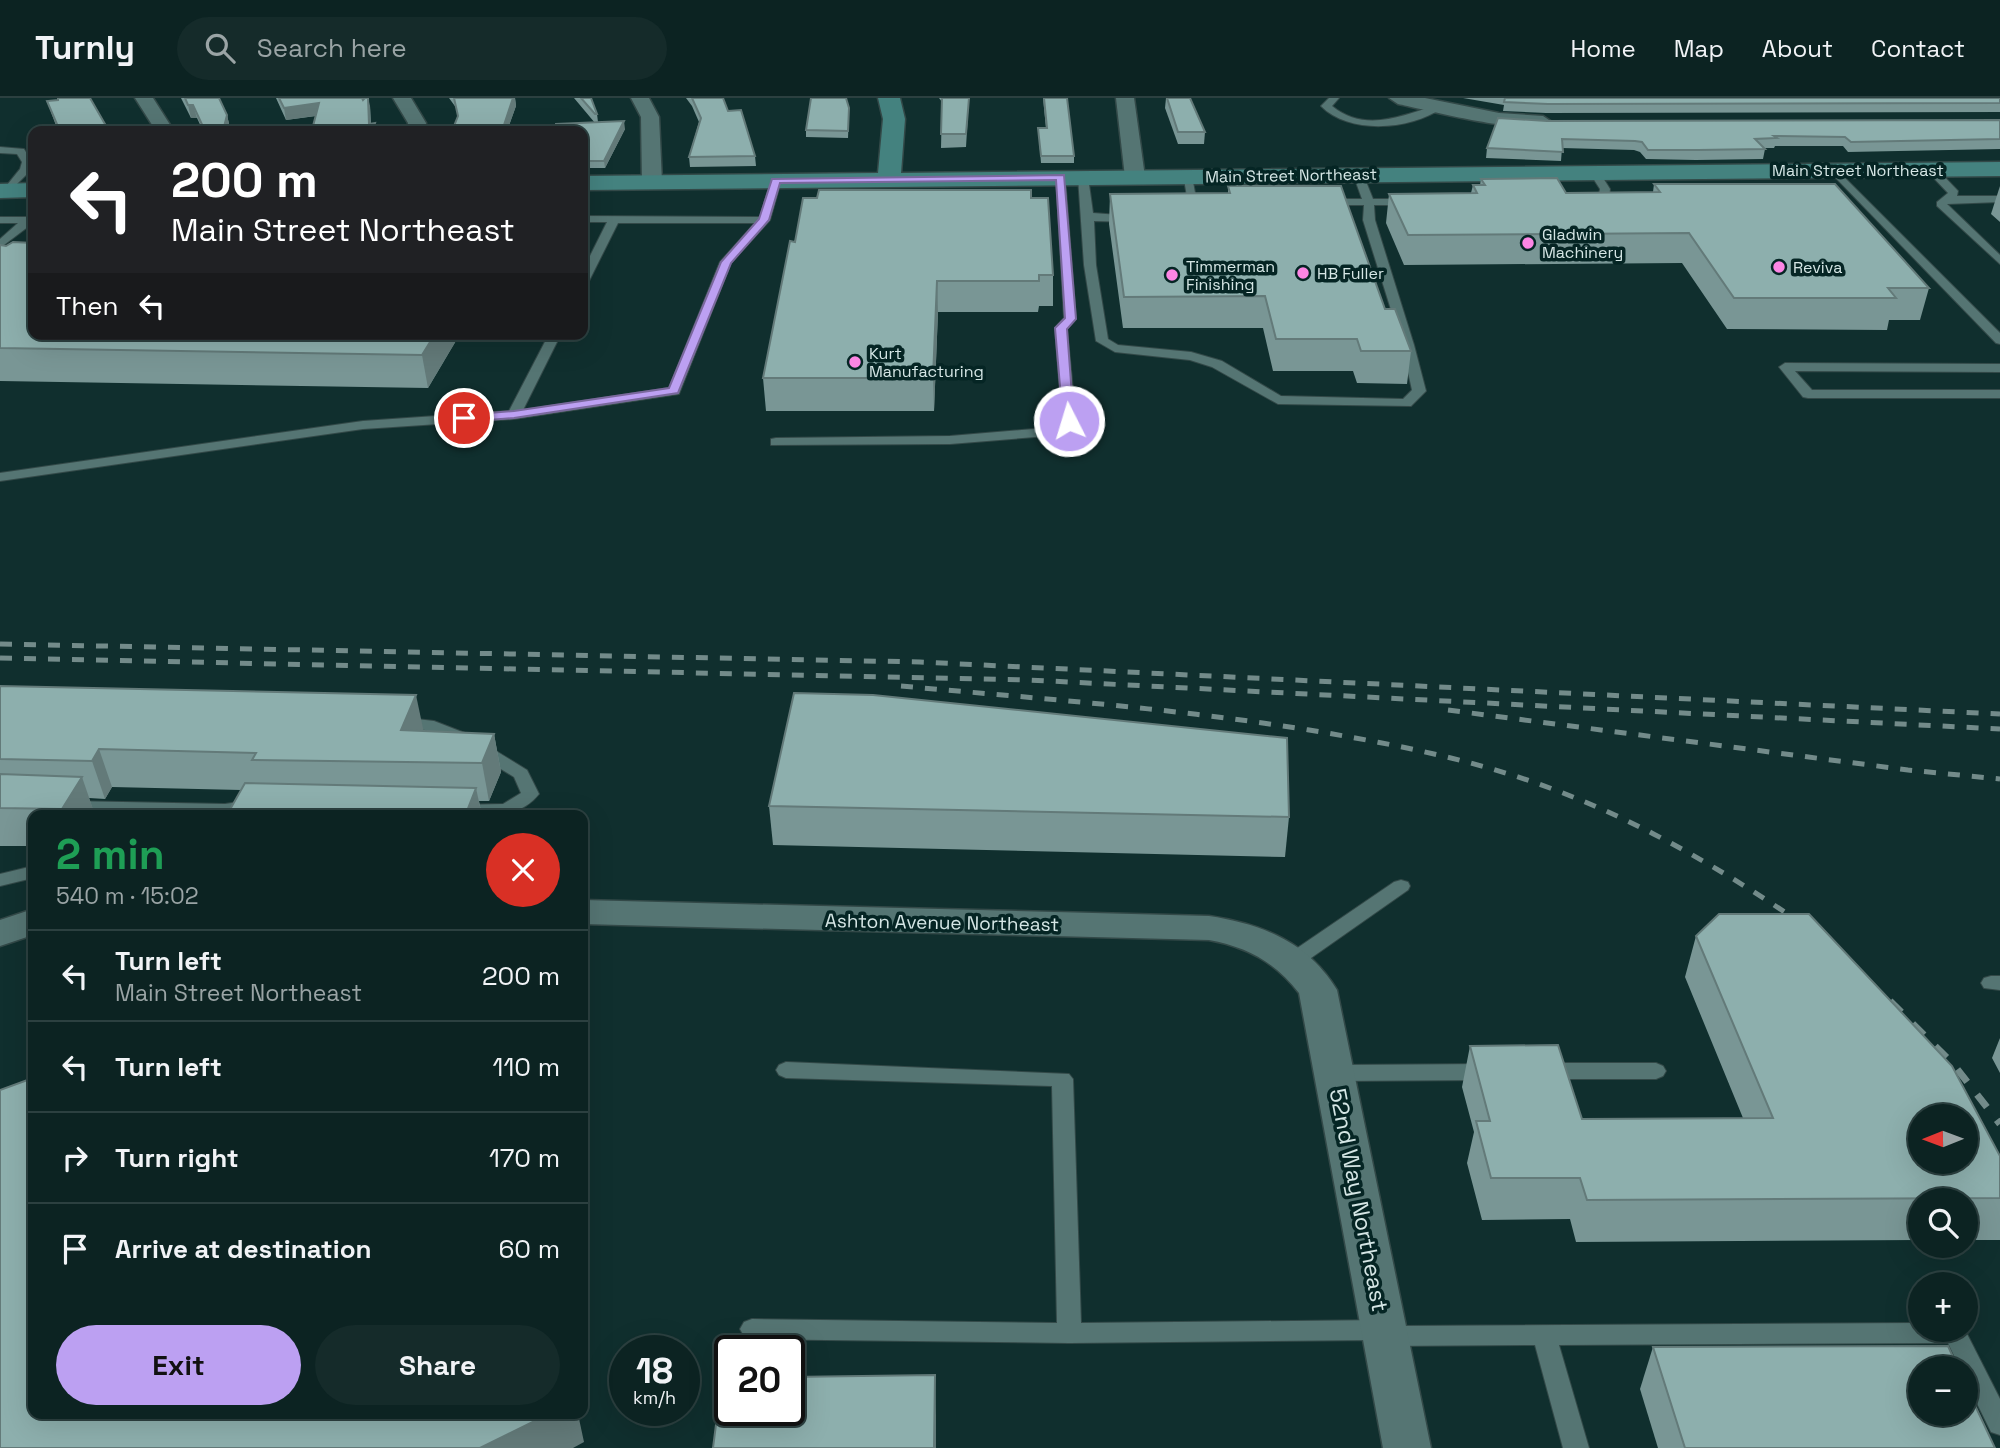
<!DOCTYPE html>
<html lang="en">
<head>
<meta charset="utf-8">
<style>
	:root { --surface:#0c2322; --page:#152b2a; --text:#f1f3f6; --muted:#9aa4a5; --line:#2c4040; --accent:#bca0f2 }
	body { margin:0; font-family:"Space Grotesk",sans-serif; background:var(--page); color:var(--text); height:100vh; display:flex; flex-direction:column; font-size:26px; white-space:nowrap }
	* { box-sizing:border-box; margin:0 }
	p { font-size:23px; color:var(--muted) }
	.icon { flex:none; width:38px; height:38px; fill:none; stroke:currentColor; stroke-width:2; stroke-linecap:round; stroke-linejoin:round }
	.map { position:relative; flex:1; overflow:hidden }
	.details { position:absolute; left:28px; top:712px; width:560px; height:609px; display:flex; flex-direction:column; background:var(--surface); border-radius:14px; box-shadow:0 7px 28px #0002,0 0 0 2px var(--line) }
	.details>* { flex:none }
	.banner { position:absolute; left:28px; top:28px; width:560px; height:214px; border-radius:14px; box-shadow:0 7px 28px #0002,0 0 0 2px var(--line); background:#202124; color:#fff; overflow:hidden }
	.needle { width:46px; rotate:269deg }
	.fabs { position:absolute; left:1908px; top:1006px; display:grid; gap:14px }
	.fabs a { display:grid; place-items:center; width:70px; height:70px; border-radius:50%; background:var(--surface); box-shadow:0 7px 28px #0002,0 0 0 2px var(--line); font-size:35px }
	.speed { position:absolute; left:609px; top:1237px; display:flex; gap:14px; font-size:35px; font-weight:700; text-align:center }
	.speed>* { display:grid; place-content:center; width:91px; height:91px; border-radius:50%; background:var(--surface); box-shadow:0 7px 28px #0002,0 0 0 2px var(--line); line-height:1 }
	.speed small { font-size:18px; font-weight:400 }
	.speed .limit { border:4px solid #111; border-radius:10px; background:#fff; color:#111 }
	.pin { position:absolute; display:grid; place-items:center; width:60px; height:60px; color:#fff; margin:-30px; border:4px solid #fff; border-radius:50%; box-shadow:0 2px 7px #0007 }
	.me { position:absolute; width:77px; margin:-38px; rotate:355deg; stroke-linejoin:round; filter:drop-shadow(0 0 5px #0008) }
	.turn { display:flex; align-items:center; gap:24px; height:147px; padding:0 28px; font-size:32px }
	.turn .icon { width:91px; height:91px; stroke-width:2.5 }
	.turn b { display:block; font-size:49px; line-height:60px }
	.then { display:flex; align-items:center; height:66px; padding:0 28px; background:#0003; gap:14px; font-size:26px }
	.round { display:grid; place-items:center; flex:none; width:74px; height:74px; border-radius:37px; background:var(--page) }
	.headline { display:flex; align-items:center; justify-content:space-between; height:119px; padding:0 28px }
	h1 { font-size:42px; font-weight:700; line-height:52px; color:#1e9e55 }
	.primary-button { display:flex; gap:14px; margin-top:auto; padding:14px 28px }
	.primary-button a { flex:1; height:80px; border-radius:42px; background:var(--accent); color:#111; font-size:28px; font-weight:700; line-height:80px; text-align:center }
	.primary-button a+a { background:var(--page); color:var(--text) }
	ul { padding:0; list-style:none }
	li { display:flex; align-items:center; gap:21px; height:91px; padding:0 28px; border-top:2px solid var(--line) }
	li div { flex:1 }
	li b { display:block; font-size:26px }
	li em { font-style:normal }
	header { display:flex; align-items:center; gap:42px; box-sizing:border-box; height:98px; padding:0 35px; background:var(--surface); border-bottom:2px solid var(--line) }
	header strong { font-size:33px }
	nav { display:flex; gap:38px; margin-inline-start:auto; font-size:24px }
	.search { width:490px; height:63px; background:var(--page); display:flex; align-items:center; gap:18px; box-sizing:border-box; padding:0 24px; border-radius:38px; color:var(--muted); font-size:26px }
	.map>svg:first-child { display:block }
</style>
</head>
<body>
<header>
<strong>Turnly</strong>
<div class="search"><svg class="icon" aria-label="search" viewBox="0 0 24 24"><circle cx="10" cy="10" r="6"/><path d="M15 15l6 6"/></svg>Search here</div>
<nav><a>Home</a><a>Map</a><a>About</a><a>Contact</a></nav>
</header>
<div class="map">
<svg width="2000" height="1350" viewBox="0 0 2000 1350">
	<rect width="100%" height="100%" fill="#102f2e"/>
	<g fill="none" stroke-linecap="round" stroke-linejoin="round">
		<g stroke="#334948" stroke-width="2">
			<g id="lane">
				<path d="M1329 0H1339L1332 8C1365 35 1401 18 1437 7L1442 10C1411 32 1349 37 1321 8Z"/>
				<path d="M0 49 24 51 32 64 29 74 8 95 3 92 20 71 22 64 17 56 0 55Z"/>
				<path d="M1835 70 2000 235V246L1996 245 1831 75 1830 73Z"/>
				<path d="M1928 70H1936L1958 93 1957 98H2000V104L1947 106 2000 157V166L1937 108V104L1948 95 1928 74Z"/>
				<path d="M1594 71 1598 72 1610 91 1609 99 1583 105V101L1599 97 1600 91 1589 74Z"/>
				<path d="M1358 73 1363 76 1373 101H1412L1417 104 1412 107H1374L1375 122 1414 247 1426 293 1411 308 1278 306 1212 269 1190 262 1115 254 1096 243 1084 167 1078 79 1083 76 1088 79 1093 115 1132 118 1138 121 1132 124 1094 123 1096 167 1108 241 1118 247 1191 254 1222 263 1281 298 1403 301 1412 292 1402 247 1363 122 1364 107H1324L1319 104 1324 101H1362L1353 76Z"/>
				<path d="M1183 76 1192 78 1197 106 1188 104Z"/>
				<path d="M1056 77 1065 79 1076 221 1067 231 1076 323 1074 326 1048 338 950 346 771 347V341L776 340 950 338 1045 330 1062 321 1055 230 1064 220Z"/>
				<path d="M776 80 781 83 770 122 731 165 679 296 514 321 363 331 0 383V375L363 323 509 313 549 236H561L523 312 669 290 720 164 755 125H618L589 183 583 187V172L607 124H583V118L760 119 771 83Z"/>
				<path d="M0 119H31L33 125 0 150V141L18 125H0Z"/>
				<path d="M1785 265 2000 266V274L1795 273 1812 292H2000V300H1808L1803 299 1779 269Z"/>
				<path d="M399 619 434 623 470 637 527 672 539 696C520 721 480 722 452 715L449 711 452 707 503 706 521 695 514 679 458 645 425 632 393 628 391 624 393 620Z"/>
				<path d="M252 702 261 707 258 711 238 714 234 718 71 713 62 708 71 703 225 706Z"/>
				<path d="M33 768V780L0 788V776Z"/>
				<path d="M1401 782 1408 784 1410 788 1408 792 1301 867H1287L1284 862 1287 857 1394 784Z"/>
				<path d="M1991 878H2000V892L1984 890 1981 885 1984 880Z"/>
				<path d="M786 964 1069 976 1073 981 1081 1225 1385 1222 1395 1228 1920 1225V1232H1965L2000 1301V1337L1991 1334 1965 1281V1270H1960L1948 1245 1559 1247 1589 1350H1563L1535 1247 1386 1248 1376 1242 1069 1245 752 1241 744 1238 740 1231 744 1224 752 1221 1057 1225 1052 988 786 980 779 977 776 972 779 967Z"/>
				<path d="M1544 965H1656L1663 968 1666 973 1663 978 1656 981H1544L1537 978 1534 973 1537 968Z"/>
				<path d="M1488 966 1495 969 1498 974 1495 979 1488 982 1334 983 1327 980 1324 975 1327 970 1334 967Z"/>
			</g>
		</g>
		<g stroke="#334948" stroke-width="3">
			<g id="street">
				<path d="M135 0H153L174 33H156Z"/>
				<path d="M393 0H411L426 25 425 33H407L408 25Z"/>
				<path d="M631 0H649L659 19 662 84 659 88H645L642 84 641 19Z"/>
				<path d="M1116 0H1134L1145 79 1142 83H1128L1125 79Z"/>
				<path d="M1389 0H1425L1499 15 1543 18 1552 24C1538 41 1423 11 1398 6Z"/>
				<path d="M583 802 1209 818C1262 826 1308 844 1337 892L1431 1350H1383L1299 895C1275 864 1247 849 1209 842L583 826Z"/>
				<path d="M33 811V837L0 848V822Z"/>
			</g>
		</g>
		<g stroke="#334948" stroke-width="3">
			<g id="secondary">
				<path d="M878 0H900L905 21 901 75 2000 64V78L583 92V78L878 75 883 21Z"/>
				<path d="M33 85V99L0 100V86Z"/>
			</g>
		</g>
		<use href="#lane" fill="#557573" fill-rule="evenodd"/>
		<use href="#street" fill="#557573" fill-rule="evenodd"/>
		<use href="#secondary" fill="#44827f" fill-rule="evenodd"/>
		<g stroke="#738b8a" stroke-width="5" stroke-dasharray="12 12" stroke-linecap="butt">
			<path d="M0 546 920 564 2000 616"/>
			<path d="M0 560 1029 582 2000 631"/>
			<path d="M901 588C1043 601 1186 611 1327 635 1409 649 1491 666 1568 697 1652 730 1729 776 1804 827"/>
			<path d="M1448 612 1908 672 2000 681"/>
		</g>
		<path stroke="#738b8a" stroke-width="7" stroke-dasharray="16 16" stroke-linecap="butt" d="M1890 903 1954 967 2000 1026"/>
	</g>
	<g fill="#799695">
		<path d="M181 0H219L227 17 230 30 229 33H203L197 20H191Z"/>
		<path d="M276 0H362L363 2 370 8 371 26 377 33H312L316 18 286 22Z"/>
		<path d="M449 0H515L516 8 507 33H452L458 18 457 11Z"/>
		<path d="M574 0H591L597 16 598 24 625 31 605 70H583V33L595 25Z"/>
		<path d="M686 0H723L728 13 755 58 756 68 690 69 689 59 699 24 692 8Z"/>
		<path d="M939 0H969L966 49 941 50 942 4Z"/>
		<path d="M1043 0H1067L1074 58V65H1041L1038 30H1046Z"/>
		<path d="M1166 0H1190L1205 34 1204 46H1178L1165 10Z"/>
		<path d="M1463 0H2000V14L1546 15 1503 13 1504 7Z"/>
		<path d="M47 3 110 33H58Z"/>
		<path d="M849 17 848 40 806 39V32Z"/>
		<path d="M2000 22V51L1848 54 1843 48H1775L1774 50H1764L1765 51 1763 61 1696 62 1646 61 1640 54 1634 52 1562 50 1561 63 1486 60 1487 50 1547 23Z"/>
		<path d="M1481 81 1566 95 1653 94 1654 86 1929 190 1920 222H1889L1887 232 1727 231 1682 165 1404 167 1386 125 1389 96 1471 95 1473 87H1480Z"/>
		<path d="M1228 88 1385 211 1411 253 1407 286 1357 285 1353 273H1273L1263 230H1123L1109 126 1110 96 1228 95Z"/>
		<path d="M2000 88V124L1991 116Z"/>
		<path d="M1031 100 1053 177V208H1039L1038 214H938L934 313H766L763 280Z"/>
		<path d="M0 147 460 236 428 290 0 283Z"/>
		<path d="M0 588 423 633 494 636 501 674 489 703H479L482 718H229L228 715 241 692 112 689 105 701 89 700 95 718H33V748H0Z"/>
		<path d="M769 708 1289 719 1285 759 773 747Z"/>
		<path d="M1696 838 2000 1058V1142H1965V1102H1920V1142L1576 1144 1570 1121 1482 1122 1467 1065 1474 1034 1462 989 1470 948 1582 1021 1743 1020 1685 879Z"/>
		<path d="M2000 940V975L1992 960Z"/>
		<path d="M1653 1249 1995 1350H1658L1640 1291Z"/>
	</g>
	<g fill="#637a79">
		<path d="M368 0 370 8 371 33 369 26Z"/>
		<path d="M513 0H515L516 8 507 33H502Z"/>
		<path d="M319 5 322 17 286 22 284 10Z"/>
		<path d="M188 7H193L197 20H191Z"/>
		<path d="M227 17 230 30 229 33H223Z"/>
		<path d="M624 23 625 31 605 70 604 63Z"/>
		<path d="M78 28 79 33H59V31Z"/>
		<path d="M937 183 938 214 934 313 933 280Z"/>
		<path d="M435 236H460L428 290 422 257Z"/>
		<path d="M416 597 424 635 401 632Z"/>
		<path d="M494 636 501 674 489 703 482 665Z"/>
		<path d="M99 651 112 689 105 701 92 663Z"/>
		<path d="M82 679 95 717 64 718 62 711Z"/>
		<path d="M476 690 482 718H465Z"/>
		<path d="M935 1277 936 1318V1350H934Z"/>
		<path d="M549 1316H578L584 1344 573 1350H480Z"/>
	</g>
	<g fill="#8dafad" stroke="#637a79" stroke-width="2" fill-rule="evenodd">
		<path d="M58 0H90L109 33H77L78 28 59 31 47 3 58 2Z"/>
		<path d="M185 0H219L227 17 223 33H205L193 7H188Z"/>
		<path d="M279 0H362L363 2 365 0H368L369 26 375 25 372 33H341L344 30 312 32 319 5 284 10Z"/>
		<path d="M454 0H513L502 33H452L458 18Z"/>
		<path d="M581 0H591L597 16H595Z"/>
		<path d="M692 0H723L728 13 741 12 755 58 689 59 701 20Z"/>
		<path d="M811 0H846L849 10 848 33 806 32Z"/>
		<path d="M942 0H969L966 36H941Z"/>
		<path d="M1044 0H1067L1074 58H1041L1038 30H1047Z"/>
		<path d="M1167 0H1190L1205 34H1178Z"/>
		<path d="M1505 0H2000V5L1548 6 1504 4Z"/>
		<path d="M1498 20 1547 23 2000 22V41L1851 44 1845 39 1774 38 1777 40 1755 41 1765 51 1698 52H1648L1642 44 1635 43 1562 41 1563 54 1487 50Z"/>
		<path d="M624 23 604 63H583V33H556V26Z"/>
		<path d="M1557 80 1566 95 1660 94 1654 86H1835L1929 190H1888L1896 200H1734L1689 135 1408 137 1389 96 1477 95 1473 87H1485L1481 81Z"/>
		<path d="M1228 88H1341L1385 211H1395L1411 253H1361L1357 241H1276L1265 198 1124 199 1110 96 1230 95Z"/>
		<path d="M819 92H1031V100H1048L1053 177H1039V183H937L933 280H763L790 143 795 144 803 100H817Z"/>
		<path d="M13 144 33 145V236H435L422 257 0 250V147L6 148Z"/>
		<path d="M0 588 416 597 401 632 494 636 482 665 252 662 256 655 99 651 92 663 0 661Z"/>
		<path d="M794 595 873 597 1287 640 1289 719 769 708Z"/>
		<path d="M0 676 82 679 62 711 0 710Z"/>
		<path d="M245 685 476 690 465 718H352L228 715Z"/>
		<path d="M1719 816H1809L1952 968 2000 1058V1100L1587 1102 1580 1080H1491L1476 1023H1490L1470 948 1558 947 1582 1021 1773 1020 1696 838ZM1920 1018H1965V1064H1920Z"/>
		<path d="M33 980V1316H549L480 1350H0V992Z"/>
		<path d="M1948 1248 1958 1270H1920V1316H1965V1286L1995 1350H1685L1653 1249Z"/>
		<path d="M935 1277 934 1350H713L722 1280H730V1312H789V1279Z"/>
	</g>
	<path fill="#bca0f2" stroke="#7a689d" stroke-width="2" d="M1064 77 1076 221 1067 231 1074 325 1063 323 1055 230 1065 220 1056 82 780 85 769 122 731 165 678 295 514 320 464 324 458 320 464 317 514 313 669 290 721 164 759 121 772 81Z"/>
	<g fill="#fc86e4" stroke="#052524" stroke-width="2.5">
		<circle cx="1528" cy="145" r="7"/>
		<circle cx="1779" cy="169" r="7"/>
		<circle cx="1303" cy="175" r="7"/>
		<circle cx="1172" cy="177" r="7"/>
		<circle cx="855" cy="264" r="7"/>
	</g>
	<g text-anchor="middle" stroke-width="7" stroke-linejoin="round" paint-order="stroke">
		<g font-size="16" fill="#d5e6e5" stroke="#052524">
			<text x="1858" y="78">Main Street Northeast</text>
			<text transform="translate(1291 77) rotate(-1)" y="6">Main Street Northeast</text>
		</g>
		<g font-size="16" fill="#d5e6e5" stroke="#052524" text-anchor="start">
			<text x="1542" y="142">Gladwin<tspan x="1542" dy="18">Machinery</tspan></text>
			<text x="1186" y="174">Timmerman<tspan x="1186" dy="18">Finishing</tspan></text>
			<text x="1793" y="175">Reviva</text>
			<text x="1317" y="181">HB Fuller</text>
			<text x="869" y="261">Kurt<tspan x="869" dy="18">Manufacturing</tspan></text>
		</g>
		<g font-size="19" fill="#d5e6e5" stroke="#052524">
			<text transform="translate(942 824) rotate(1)" y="7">Ashton Avenue Northeast</text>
		</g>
		<g font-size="23" fill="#d5e6e5" stroke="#052524">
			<text transform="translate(1359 1102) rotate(79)" y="8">52nd Way Northeast</text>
		</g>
	</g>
</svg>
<div class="fabs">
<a><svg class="needle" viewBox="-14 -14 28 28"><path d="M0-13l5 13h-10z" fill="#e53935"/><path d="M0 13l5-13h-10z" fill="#9aa4a5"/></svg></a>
<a><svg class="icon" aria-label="search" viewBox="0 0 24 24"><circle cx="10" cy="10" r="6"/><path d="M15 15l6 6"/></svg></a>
<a>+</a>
<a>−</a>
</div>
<div class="speed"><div>18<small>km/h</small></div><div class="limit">20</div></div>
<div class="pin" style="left:464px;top:320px;background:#d93025"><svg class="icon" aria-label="arrive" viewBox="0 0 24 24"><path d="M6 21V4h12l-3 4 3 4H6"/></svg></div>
<svg class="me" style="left:1069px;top:323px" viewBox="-20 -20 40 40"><circle r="17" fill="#bca0f2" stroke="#fff" stroke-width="3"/><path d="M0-11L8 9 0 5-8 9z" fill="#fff"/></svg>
<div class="banner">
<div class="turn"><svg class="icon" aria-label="left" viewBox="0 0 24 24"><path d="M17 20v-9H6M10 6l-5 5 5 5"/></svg><div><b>200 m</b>Main Street Northeast</div></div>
<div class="then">Then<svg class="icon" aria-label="left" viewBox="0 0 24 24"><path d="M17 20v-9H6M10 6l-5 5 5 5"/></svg></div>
</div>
<section class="details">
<div class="headline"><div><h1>2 min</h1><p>540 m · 15:02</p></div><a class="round" style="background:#d93025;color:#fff"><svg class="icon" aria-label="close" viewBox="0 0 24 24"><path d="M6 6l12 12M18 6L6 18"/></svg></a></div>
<ul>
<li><svg class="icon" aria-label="left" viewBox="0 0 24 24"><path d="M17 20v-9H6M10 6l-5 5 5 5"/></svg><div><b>Turn left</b><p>Main Street Northeast</p></div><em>200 m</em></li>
<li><svg class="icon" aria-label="left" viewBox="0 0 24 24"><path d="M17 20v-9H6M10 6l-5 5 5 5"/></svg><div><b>Turn left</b></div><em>110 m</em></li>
<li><svg class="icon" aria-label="right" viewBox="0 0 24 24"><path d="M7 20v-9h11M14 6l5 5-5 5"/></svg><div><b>Turn right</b></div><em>170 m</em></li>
<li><svg class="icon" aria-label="arrive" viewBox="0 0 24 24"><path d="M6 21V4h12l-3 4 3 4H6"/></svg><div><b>Arrive at destination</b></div><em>60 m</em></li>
</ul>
<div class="primary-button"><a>Exit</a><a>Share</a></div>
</section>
</div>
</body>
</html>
